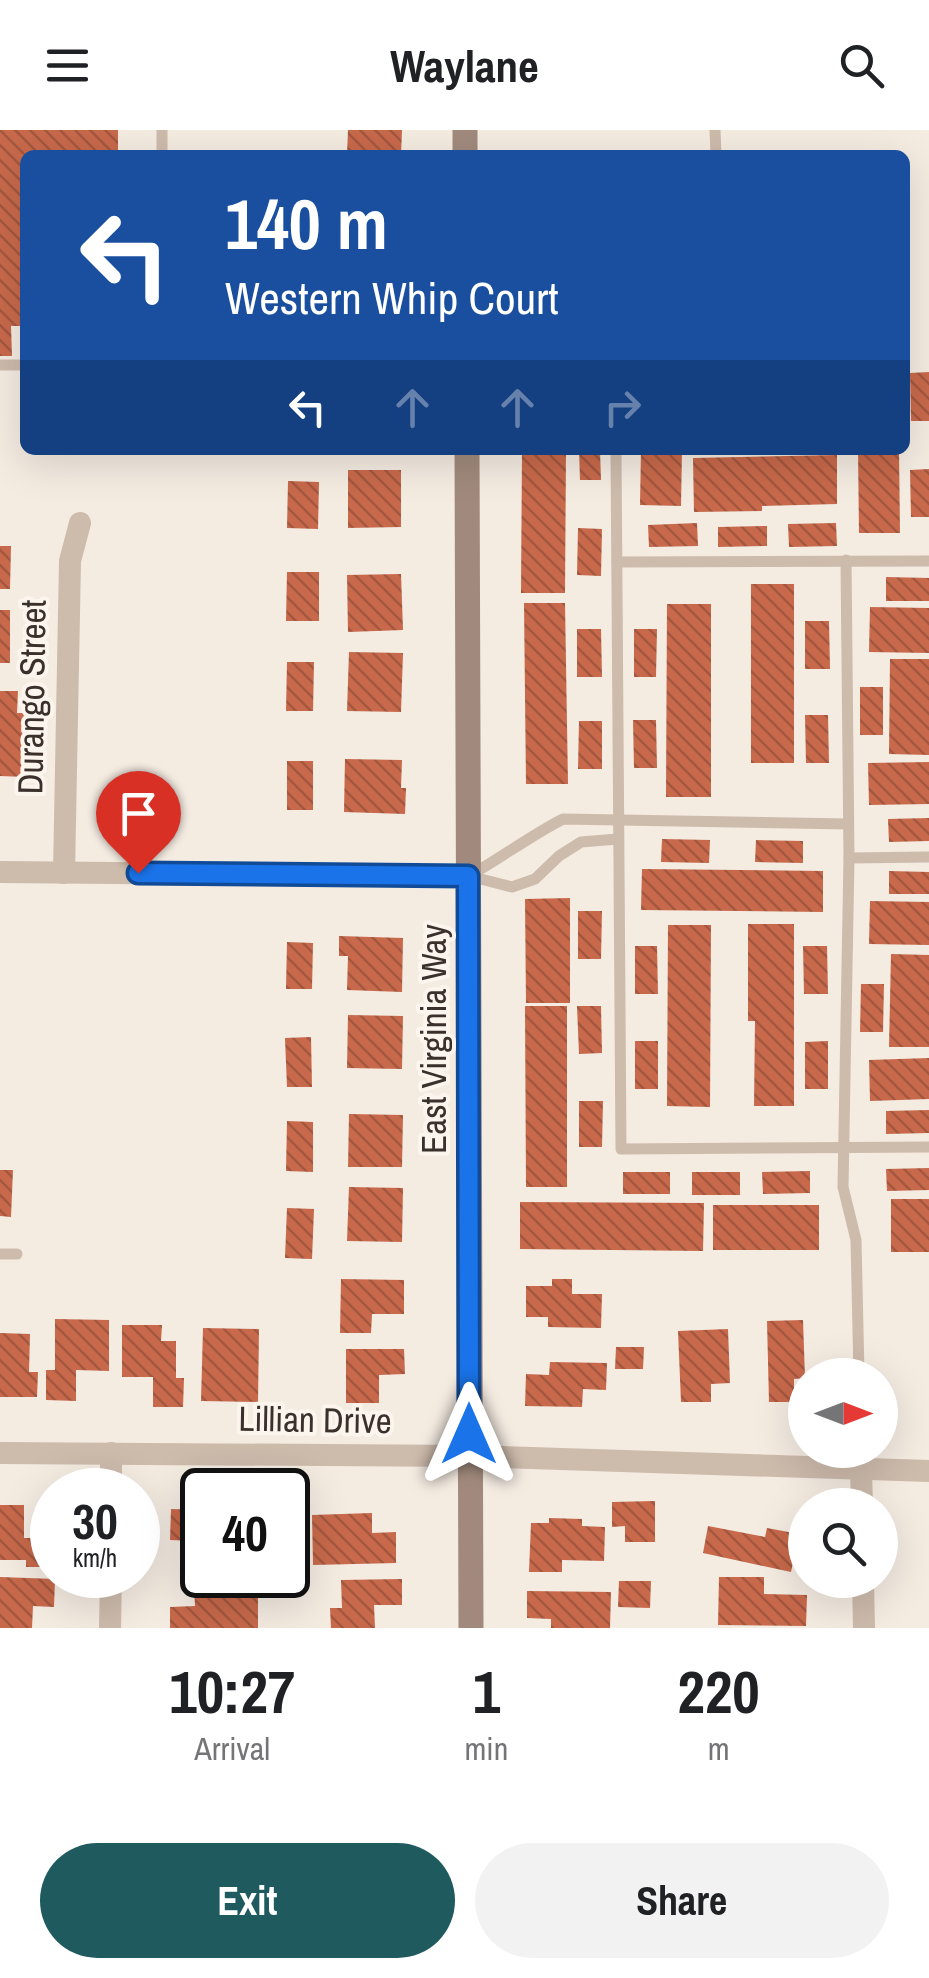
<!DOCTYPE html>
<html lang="en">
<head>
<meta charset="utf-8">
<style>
	:root { --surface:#fff; --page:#f2f2f2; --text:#202124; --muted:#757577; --accent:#1f5a5e }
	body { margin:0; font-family:"Archivo Narrow",sans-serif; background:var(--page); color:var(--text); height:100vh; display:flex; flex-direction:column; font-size:38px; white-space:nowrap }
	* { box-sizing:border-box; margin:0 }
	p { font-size:32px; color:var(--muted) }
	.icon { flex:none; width:55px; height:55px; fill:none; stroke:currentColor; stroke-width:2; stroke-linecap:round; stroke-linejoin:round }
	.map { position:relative; height:1498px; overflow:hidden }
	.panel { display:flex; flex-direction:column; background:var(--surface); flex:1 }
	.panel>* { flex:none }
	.top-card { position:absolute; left:20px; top:20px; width:890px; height:305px; border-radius:15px; box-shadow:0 10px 40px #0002; background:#1a4fa0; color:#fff; overflow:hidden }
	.needle { width:65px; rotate:90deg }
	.buttons { position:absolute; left:788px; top:1228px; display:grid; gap:20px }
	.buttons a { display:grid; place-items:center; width:110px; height:110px; border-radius:50%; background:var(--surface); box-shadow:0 10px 40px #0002; font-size:50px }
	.speed { position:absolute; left:30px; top:1338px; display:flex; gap:20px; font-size:50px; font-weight:700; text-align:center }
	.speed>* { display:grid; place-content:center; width:130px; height:130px; border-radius:50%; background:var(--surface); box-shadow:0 10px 40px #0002; line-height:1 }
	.speed small { font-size:25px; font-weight:400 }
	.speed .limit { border:5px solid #111; border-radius:15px; background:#fff; color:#111 }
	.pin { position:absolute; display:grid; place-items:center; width:85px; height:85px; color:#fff; margin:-102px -42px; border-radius:50% 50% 50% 0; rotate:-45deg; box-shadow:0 0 10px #0007 }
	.pin .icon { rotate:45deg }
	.me { position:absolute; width:110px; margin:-55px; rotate:0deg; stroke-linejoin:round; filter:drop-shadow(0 0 8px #0008) }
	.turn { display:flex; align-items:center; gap:35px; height:210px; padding:0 40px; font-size:45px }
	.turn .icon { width:130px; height:130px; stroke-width:2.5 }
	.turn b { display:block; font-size:70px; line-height:85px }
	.lanes { display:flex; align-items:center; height:95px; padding:0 40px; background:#0003; justify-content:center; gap:50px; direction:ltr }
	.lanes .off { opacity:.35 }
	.eta { display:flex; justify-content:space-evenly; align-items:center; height:170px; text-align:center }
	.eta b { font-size:60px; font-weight:800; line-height:70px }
	.cta { display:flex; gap:20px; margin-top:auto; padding:20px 40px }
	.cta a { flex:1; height:115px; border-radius:60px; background:var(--accent); color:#fff; font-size:40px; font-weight:800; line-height:115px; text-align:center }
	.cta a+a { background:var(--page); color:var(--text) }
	header { display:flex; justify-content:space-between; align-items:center; height:130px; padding:0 40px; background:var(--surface); font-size:45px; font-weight:800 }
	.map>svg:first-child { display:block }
</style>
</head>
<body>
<header><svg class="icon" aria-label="menu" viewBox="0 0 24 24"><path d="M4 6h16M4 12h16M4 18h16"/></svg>Waylane<svg class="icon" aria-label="search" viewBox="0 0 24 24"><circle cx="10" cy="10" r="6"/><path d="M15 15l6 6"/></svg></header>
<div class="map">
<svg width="929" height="1498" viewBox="0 0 929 1498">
	<defs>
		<pattern id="building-back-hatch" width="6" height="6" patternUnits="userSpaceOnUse" patternTransform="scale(2.5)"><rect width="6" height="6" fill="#c8694b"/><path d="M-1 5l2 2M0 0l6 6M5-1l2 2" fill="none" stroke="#a4573f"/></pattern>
	</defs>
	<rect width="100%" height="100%" fill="#f4ebe1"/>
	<g fill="url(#building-back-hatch)">
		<path d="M0 0H118V25H25V196H11L12 226H0Z"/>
		<path d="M348 0H402L401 25H347Z"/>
		<path d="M929 242V291H911L910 243Z"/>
		<path d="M522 320H566L565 463H521Z"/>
		<path d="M579 320H600L601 350H580Z"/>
		<path d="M641 320H682L681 376 640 375Z"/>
		<path d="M858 320H899L900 403H859Z"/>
		<path d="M837 325V374L762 376V381L694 382 693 328Z"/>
		<path d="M929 339V387H911L910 340Z"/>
		<path d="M348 340H401V397L348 398Z"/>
		<path d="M288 351 319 352 318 399 287 398Z"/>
		<path d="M697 393 698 416 649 417 648 395Z"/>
		<path d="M836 393 837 416 789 417 788 394Z"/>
		<path d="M767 396V416L718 417V397Z"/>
		<path d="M578 398 602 399 601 446 577 445Z"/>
		<path d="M0 416H11L10 459H0Z"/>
		<path d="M287 442H319V491H286Z"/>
		<path d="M401 444 403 500 348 502 347 445Z"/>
		<path d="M886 447 929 448V471H886Z"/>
		<rect x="751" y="454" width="43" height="179"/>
		<path d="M524 473H565L568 654H526Z"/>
		<path d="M667 474H711V667H666Z"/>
		<path d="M870 477 929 478V523L869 522Z"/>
		<rect x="0" y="480" width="10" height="53"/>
		<path d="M805 491H829L830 539H805Z"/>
		<path d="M577 499H601L602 547H577Z"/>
		<path d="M634 499H657L656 547H634Z"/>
		<path d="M349 522 403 523 401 582 347 581Z"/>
		<path d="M890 529H929V625L889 624Z"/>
		<path d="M287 532H314L313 581H286Z"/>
		<rect x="860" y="557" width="23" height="48"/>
		<path d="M0 561H18L17 583H27L25 647 0 646Z"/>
		<path d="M805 585H828L829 633H806Z"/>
		<path d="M633 590H656L657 638H634Z"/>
		<path d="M579 591H602V639H578Z"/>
		<path d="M345 629 402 630 401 658H406L405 684 344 682Z"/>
		<rect x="287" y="631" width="26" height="49"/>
		<path d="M929 632V674L869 675 868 633Z"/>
		<path d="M929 688V711L889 712 888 689Z"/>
		<path d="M662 709 710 710 709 733 661 732Z"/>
		<path d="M756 710 803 711V733L755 732Z"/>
		<path d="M642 739 823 741V782L641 780Z"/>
		<path d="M889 741 929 742V764H889Z"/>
		<path d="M570 768V873H526L525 769Z"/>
		<path d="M870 771 929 772V815L869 814Z"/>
		<path d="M578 781H602L601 829H578Z"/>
		<path d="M748 794H794V976H754L755 891H748Z"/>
		<path d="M668 795H711L710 977 667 976Z"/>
		<path d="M339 806 403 808 402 862 347 860 348 826H339Z"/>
		<path d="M287 812 313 813 312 859H286Z"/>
		<path d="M635 816H657L658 864H635Z"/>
		<path d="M803 816H827L828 864H804Z"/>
		<path d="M891 824 929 825V917H889Z"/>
		<path d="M861 854H884L883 902H860Z"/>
		<path d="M525 876H567V1057H526Z"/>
		<path d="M577 876H601L602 923 579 924Z"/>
		<path d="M348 885 403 886 402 939 347 938Z"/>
		<path d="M311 907 312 957H287L285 908Z"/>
		<rect x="635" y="911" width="23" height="48"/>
		<path d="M828 911V959H805V912Z"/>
		<path d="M929 928V969L870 971 869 930Z"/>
		<path d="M579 971H603L602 1017H579Z"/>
		<path d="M929 980V1003L886 1004V981Z"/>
		<path d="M349 984 403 985 402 1037H348Z"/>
		<path d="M287 991 313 992V1042L286 1041Z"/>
		<path d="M929 1038V1060L887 1061 886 1039Z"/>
		<path d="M0 1040H13L11 1087 0 1086Z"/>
		<path d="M810 1041V1063L763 1064 762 1042Z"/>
		<rect x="623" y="1042" width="47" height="22"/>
		<rect x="692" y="1042" width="48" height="23"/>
		<path d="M349 1057 403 1058 402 1112 347 1111Z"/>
		<rect x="891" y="1069" width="38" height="53"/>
		<path d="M520 1072 704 1073 703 1121 520 1119Z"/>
		<rect x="713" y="1075" width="106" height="45"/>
		<path d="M287 1078 314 1079 312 1129 285 1128Z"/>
		<path d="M341 1149 404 1150V1184H372L371 1203H340Z"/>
		<path d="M552 1149H572V1164H602L601 1198 548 1197V1187H526V1156H552Z"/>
		<path d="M55 1189 109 1190V1241L76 1240V1271L46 1270V1240H55Z"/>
		<path d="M803 1190 805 1248 794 1249V1272H769L767 1191Z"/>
		<path d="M122 1195H162L161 1211H176V1248H184L183 1277H153V1247H122Z"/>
		<path d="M203 1198 259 1199 258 1272 201 1271Z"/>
		<path d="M728 1199 730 1253 711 1254V1272H681L678 1201Z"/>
		<path d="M0 1203 30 1204 29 1242H38L37 1267H0Z"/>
		<path d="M616 1217H644L643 1239H615Z"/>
		<path d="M346 1219H404L405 1244 379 1245V1273H346Z"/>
		<path d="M550 1232 607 1233 606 1260 583 1259 582 1277 525 1276 526 1244 549 1245Z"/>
		<path d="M655 1371V1412H625V1396L612 1397V1372Z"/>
		<path d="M0 1375H24V1408H52V1437H26V1430H0Z"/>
		<path d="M171 1379 202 1380V1437H193L194 1411 170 1410Z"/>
		<path d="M372 1383V1403L396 1402V1433L313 1435 312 1385Z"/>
		<path d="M549 1388 582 1389V1396L605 1397 604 1431 562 1430V1442H529L531 1393H549Z"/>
		<path d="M708 1396 765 1407 767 1398 799 1404 791 1442 703 1423Z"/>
		<path d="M0 1447 55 1449 54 1477 33 1476 32 1498H0Z"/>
		<path d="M719 1447H764V1464L807 1465 806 1496 718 1495Z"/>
		<path d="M402 1449V1475H374L375 1498H331L330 1478H342L341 1450Z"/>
		<path d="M619 1451H651L650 1478 618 1477Z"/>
		<path d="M258 1457V1498H170V1477L195 1476 194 1458Z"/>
		<path d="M527 1461 611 1462 610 1498H551V1489L527 1488Z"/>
	</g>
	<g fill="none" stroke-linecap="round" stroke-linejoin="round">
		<g stroke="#cdbbac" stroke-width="11">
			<path d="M162 0V25"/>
			<path d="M715 0 716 25"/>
			<path d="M0 235H25"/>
			<path d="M616 320 621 1019 929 1017"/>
			<path d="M846 430 849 728 843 1057 856 1110 859 1245"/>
			<path d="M617 432 929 431"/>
			<path d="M849 728 929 727"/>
			<path d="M469 746C501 728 530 706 563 689L848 694"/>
			<path d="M469 746 512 757 535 749 559 726 581 712 618 709"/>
			<path d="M0 1124H17"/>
		</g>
		<g stroke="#cdbbac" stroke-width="22">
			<path d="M0 742 469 746"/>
			<path d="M64 743 70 431 80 393"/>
			<path d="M0 1323 469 1326 929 1341"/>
			<path d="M861 1340 862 1375"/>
			<path d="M111 1360V1323"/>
			<path d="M863 1450 864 1498"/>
			<path d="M110 1498 111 1445"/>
		</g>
		<g stroke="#a18a7d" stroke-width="25">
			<path d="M465 0V25"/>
			<path d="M467 320 471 1498"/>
		</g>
	</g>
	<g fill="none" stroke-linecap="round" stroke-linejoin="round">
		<g stroke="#114b97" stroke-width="25">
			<path id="route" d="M138 743 468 746 469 1304"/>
		</g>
		<use href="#route" stroke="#1a73e8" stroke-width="18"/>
	</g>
	<g text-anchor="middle" stroke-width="8" stroke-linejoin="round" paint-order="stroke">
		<g font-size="35" fill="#3b302b" stroke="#fbf5ee">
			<text transform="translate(32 567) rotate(-89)" y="12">Durango Street</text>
			<text transform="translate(434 909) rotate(-90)" y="12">East Virginia Way</text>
			<text transform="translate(315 1290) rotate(1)" y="12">Lillian Drive</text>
		</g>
	</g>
</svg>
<div class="buttons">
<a><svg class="needle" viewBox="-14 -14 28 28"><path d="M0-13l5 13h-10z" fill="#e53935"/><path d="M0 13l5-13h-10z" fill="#757577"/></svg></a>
<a><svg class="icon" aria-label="search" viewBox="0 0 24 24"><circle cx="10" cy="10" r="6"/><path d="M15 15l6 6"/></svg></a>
</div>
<div class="speed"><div>30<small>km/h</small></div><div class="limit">40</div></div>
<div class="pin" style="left:138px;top:743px;background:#d93025"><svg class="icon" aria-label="arrive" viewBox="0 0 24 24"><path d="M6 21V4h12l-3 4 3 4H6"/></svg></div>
<svg class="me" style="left:469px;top:1304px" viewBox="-20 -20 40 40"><path d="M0-17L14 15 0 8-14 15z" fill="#1a73e8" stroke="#fff" stroke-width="4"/></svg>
<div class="top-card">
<div class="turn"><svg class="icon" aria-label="left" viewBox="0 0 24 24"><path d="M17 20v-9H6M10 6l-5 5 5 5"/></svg><div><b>140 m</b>Western Whip Court</div></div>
<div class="lanes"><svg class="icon" aria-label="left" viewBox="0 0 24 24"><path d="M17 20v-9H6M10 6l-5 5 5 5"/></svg><svg class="icon off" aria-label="ahead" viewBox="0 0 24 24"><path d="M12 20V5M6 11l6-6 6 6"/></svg><svg class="icon off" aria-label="ahead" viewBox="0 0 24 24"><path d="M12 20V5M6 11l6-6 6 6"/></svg><svg class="icon off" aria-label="right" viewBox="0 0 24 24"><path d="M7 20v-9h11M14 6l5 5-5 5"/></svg></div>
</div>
</div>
<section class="panel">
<div class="eta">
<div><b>10:27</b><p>Arrival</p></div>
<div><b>1</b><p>min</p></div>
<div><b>220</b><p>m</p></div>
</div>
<div class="cta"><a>Exit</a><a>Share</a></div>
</section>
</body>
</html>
